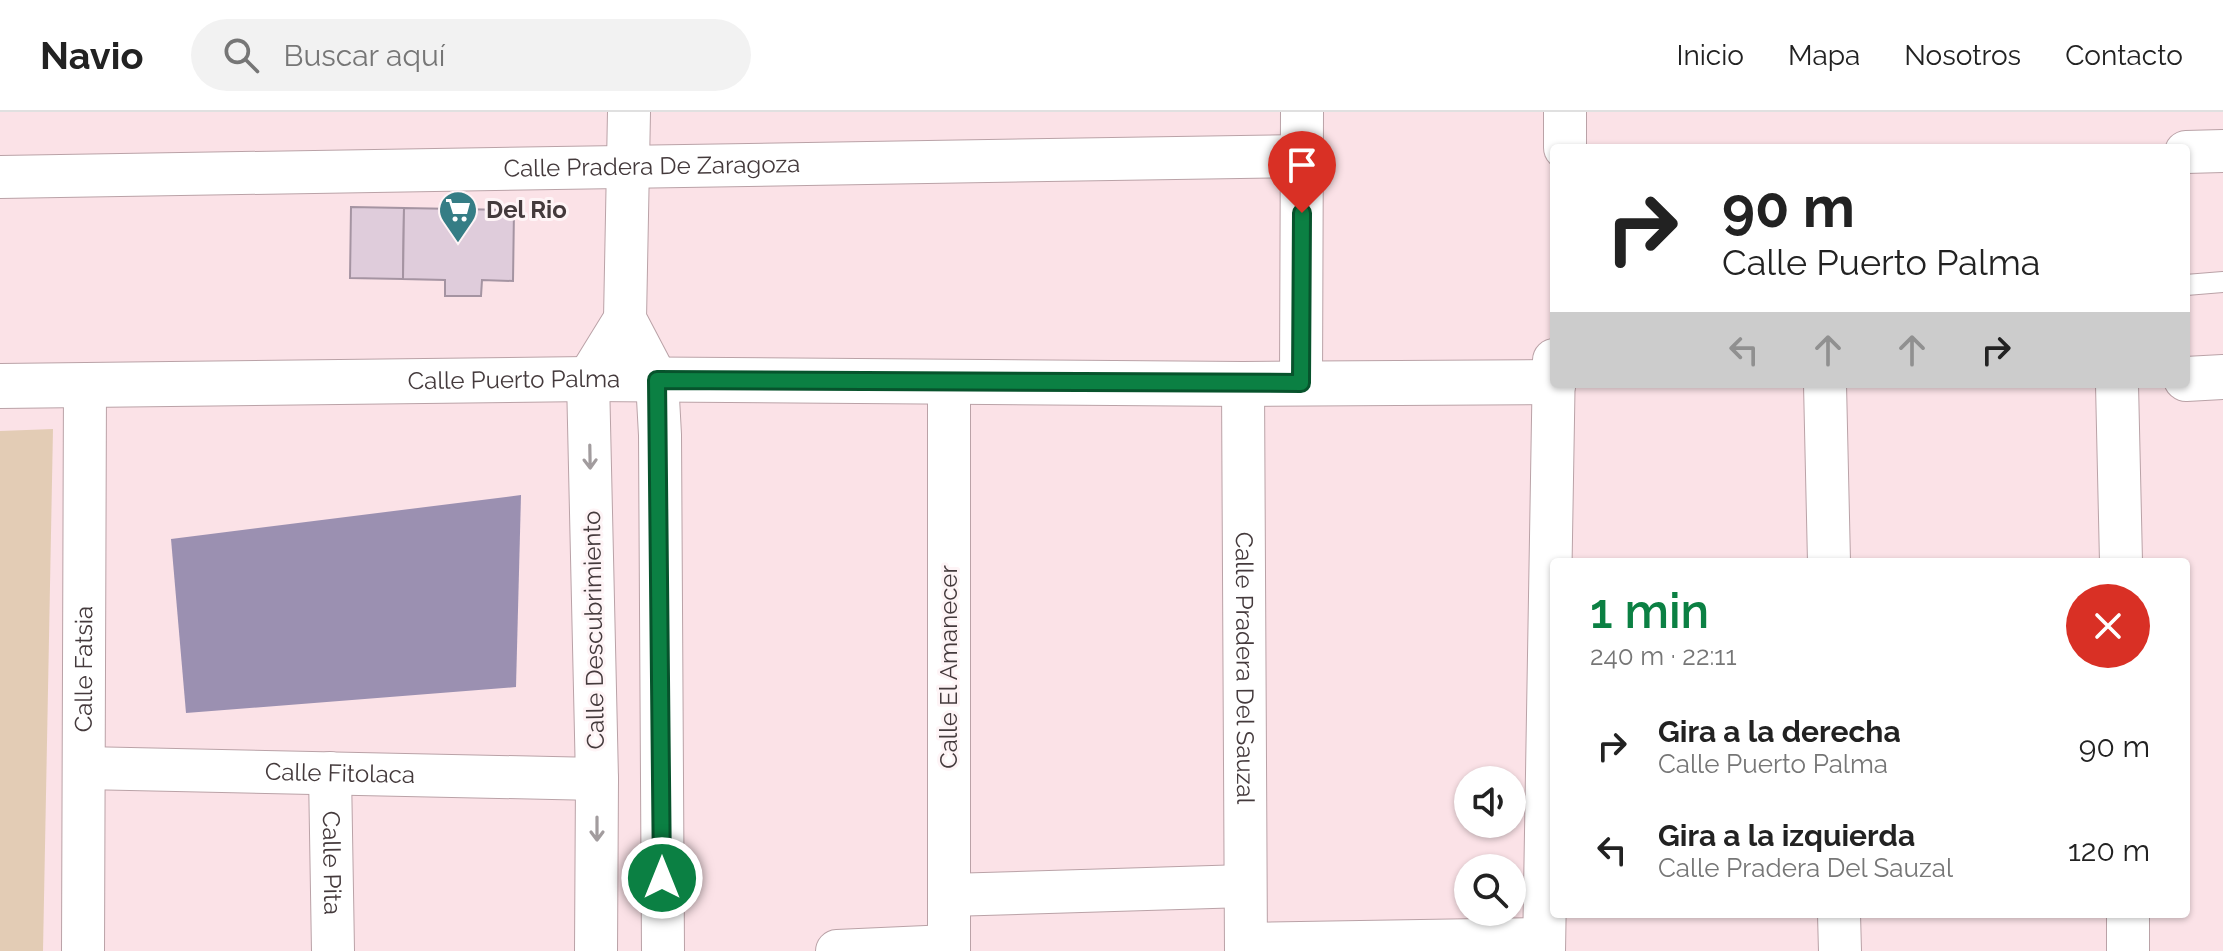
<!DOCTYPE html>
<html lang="es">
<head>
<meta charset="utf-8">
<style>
	:root { --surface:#fff; --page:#f2f2f2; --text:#222; --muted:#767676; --line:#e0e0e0; --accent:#0b8043 }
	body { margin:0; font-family:Raleway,sans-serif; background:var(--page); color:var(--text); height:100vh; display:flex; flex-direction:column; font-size:30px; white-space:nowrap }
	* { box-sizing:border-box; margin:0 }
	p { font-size:26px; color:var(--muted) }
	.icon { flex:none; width:44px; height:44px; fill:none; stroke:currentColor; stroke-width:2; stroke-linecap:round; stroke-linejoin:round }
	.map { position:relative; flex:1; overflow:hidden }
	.drawer { position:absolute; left:1550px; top:446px; width:640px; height:360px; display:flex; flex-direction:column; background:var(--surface); border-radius:8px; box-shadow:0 2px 6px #0004 }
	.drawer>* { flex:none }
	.banner { position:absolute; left:1550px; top:32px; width:640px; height:244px; border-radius:8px; box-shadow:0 2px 6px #0004; background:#fff; color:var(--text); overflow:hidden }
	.fabs { position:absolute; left:1454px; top:654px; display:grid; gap:16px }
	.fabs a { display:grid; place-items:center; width:72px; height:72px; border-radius:50%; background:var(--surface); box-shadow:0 2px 6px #0004; font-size:40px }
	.pin { position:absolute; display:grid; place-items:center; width:68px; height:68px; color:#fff; margin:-82px -34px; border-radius:50% 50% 50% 0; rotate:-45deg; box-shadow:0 0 8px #0007 }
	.pin .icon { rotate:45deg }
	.me { position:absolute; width:88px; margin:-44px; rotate:0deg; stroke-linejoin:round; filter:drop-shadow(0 0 6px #0008) }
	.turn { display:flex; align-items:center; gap:28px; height:168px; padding:0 40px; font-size:36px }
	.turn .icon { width:104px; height:104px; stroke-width:2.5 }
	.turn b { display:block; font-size:56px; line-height:68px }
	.lanes { display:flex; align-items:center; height:76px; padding:0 40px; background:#0003; justify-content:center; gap:40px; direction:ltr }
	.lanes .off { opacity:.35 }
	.round { display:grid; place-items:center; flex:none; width:84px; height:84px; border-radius:42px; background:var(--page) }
	.head { display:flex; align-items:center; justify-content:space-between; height:136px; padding:0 40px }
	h1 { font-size:48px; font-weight:600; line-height:60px; color:var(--accent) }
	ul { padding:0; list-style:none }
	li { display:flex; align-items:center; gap:24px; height:104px; padding:0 40px }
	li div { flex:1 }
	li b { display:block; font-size:30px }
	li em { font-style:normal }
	header { display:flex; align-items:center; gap:48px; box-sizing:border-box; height:112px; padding:0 40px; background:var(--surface); border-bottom:2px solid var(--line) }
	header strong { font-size:38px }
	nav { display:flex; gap:44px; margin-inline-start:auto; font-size:28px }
	.search { width:560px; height:72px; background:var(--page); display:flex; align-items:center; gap:20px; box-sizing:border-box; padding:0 28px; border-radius:44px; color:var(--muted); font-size:30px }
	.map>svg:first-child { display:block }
</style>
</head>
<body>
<header>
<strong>Navio</strong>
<div class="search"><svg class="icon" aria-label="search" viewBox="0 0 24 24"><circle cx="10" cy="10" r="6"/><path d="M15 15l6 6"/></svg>Buscar aquí</div>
<nav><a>Inicio</a><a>Mapa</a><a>Nosotros</a><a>Contacto</a></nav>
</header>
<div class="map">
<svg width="2223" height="839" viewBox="0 0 2223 839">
	<rect width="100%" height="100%" fill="#fbe2e7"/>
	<path fill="#e3ccb5" d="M53 317 43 839H0V319Z"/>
	<path fill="#9b90b1" d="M521 383 516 575 186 601 171 427Z"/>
	<g fill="#dfccdb" stroke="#a594a2" stroke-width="2">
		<path d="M351 95 404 96 403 167 350 166Z"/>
		<path d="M404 96 514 98 513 169 482 168 481 184H445V168L403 167Z"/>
	</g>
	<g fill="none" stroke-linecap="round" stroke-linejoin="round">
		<g stroke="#baa2a7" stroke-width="22">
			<path id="service" d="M2186 173 2223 170"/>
		</g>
		<g stroke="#baa2a7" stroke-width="44">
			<g id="minor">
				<path d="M629 0 625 207 657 268 660 323 663 839"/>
				<path d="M1565 36V0"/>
				<path d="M2186 40 2223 39"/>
				<path id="s1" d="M0 65 1302 44"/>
				<path d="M949 271V839"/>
				<path d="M1301 271 1302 0"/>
				<path id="s2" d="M1243 272 1246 839"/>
				<path d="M1825 272 1829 450"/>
				<path d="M2117 272 2121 450"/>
				<path id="s3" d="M84 656 597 667"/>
				<path id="s4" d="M330 661 333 839"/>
				<path d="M949 783 1245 774"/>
				<path d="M1839 802 1840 839"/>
				<path d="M2128 802V839"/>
				<path d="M1246 832 1544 827"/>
				<path id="s5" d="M83 839 85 274"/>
				<path d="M596 839 597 667 588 267 625 207"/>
				<path d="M837 839 949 834"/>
				<path d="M1544 839 1554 248"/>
			</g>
		</g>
		<g stroke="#baa2a7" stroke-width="46">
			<g id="tertiary">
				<path d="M2186 267 2223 265"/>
				<path id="s6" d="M0 274 588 267 1243 272 1554 270"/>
			</g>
		</g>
		<use href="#service" stroke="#fff" stroke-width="20"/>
		<use href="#minor" stroke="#fff" stroke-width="42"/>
		<use href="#tertiary" stroke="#fff" stroke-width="44"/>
	</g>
	<defs><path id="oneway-shaft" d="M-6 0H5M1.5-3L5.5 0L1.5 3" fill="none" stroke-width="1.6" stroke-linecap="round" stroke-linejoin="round" transform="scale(2)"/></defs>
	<g stroke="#a29c9e">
		<use href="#oneway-shaft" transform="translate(590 345) rotate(89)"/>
		<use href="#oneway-shaft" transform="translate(597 717) rotate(90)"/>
	</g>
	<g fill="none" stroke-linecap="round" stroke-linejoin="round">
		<g stroke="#07532c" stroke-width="20">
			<path id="route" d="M662 766 657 268 1301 271 1302 101"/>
		</g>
		<use href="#route" stroke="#0b8043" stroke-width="14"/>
	</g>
	<defs>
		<g id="supermarket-pin" transform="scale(2)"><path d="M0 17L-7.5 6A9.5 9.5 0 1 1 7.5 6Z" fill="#357d85" stroke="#fef4f6"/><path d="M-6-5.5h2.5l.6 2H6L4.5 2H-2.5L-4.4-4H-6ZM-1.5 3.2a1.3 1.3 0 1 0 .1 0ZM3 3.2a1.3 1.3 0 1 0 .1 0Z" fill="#fff"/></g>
	</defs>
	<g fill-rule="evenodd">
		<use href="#supermarket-pin" x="458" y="98"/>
	</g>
	<g text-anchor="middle" stroke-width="6" stroke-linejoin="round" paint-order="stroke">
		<g font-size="24" fill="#443a3c" stroke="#fef4f6">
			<text dy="8" stroke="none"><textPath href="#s1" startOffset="652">Calle Pradera De Zaragoza</textPath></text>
			<text dy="8" stroke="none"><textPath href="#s6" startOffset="514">Calle Puerto Palma</textPath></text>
			<text transform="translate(594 518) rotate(-91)" y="8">Calle Descubrimiento</text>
			<text transform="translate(949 555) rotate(-90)" y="8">Calle El Amanecer</text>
			<text dy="8" stroke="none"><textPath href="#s2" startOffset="284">Calle Pradera Del Sauzal</textPath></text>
			<text dy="8" stroke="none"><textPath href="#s5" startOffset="282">Calle Fatsia</textPath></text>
			<text dy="8" stroke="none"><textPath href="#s3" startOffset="256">Calle Fitolaca</textPath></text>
			<text dy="8" stroke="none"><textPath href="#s4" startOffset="90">Calle Pita</textPath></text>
		</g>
		<g font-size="24" font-weight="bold" fill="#443a3c" stroke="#fef4f6" text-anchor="start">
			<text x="486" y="106">Del Rio</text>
		</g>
	</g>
</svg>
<div class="fabs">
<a><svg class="icon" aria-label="sound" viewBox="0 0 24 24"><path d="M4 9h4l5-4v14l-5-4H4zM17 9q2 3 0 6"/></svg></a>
<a><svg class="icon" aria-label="search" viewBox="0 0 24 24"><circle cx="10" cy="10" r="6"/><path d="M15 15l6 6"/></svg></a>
</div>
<div class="pin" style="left:1302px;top:101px;background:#d93025"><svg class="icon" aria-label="arrive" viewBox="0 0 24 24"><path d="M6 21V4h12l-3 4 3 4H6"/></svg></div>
<svg class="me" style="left:662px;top:766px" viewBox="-20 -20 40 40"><circle r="17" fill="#0b8043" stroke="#fff" stroke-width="3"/><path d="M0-11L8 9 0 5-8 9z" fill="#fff"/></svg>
<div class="banner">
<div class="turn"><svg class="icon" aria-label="right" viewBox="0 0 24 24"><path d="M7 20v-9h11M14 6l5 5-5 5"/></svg><div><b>90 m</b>Calle Puerto Palma</div></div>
<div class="lanes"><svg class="icon off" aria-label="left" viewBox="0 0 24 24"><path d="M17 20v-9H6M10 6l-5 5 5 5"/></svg><svg class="icon off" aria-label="ahead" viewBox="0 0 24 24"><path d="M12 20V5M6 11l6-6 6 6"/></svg><svg class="icon off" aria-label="ahead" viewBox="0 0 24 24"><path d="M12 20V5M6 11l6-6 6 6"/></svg><svg class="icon" aria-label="right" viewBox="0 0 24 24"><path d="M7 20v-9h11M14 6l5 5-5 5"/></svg></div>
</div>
<section class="drawer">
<div class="head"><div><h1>1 min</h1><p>240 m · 22:11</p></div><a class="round" style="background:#d93025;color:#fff"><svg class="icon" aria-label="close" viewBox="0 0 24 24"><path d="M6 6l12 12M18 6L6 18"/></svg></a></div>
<ul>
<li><svg class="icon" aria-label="right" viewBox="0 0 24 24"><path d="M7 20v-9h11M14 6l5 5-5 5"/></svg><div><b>Gira a la derecha</b><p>Calle Puerto Palma</p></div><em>90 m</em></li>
<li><svg class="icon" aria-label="left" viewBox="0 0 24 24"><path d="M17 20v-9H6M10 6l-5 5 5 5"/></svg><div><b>Gira a la izquierda</b><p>Calle Pradera Del Sauzal</p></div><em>120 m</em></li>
</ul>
</section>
</div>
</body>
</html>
